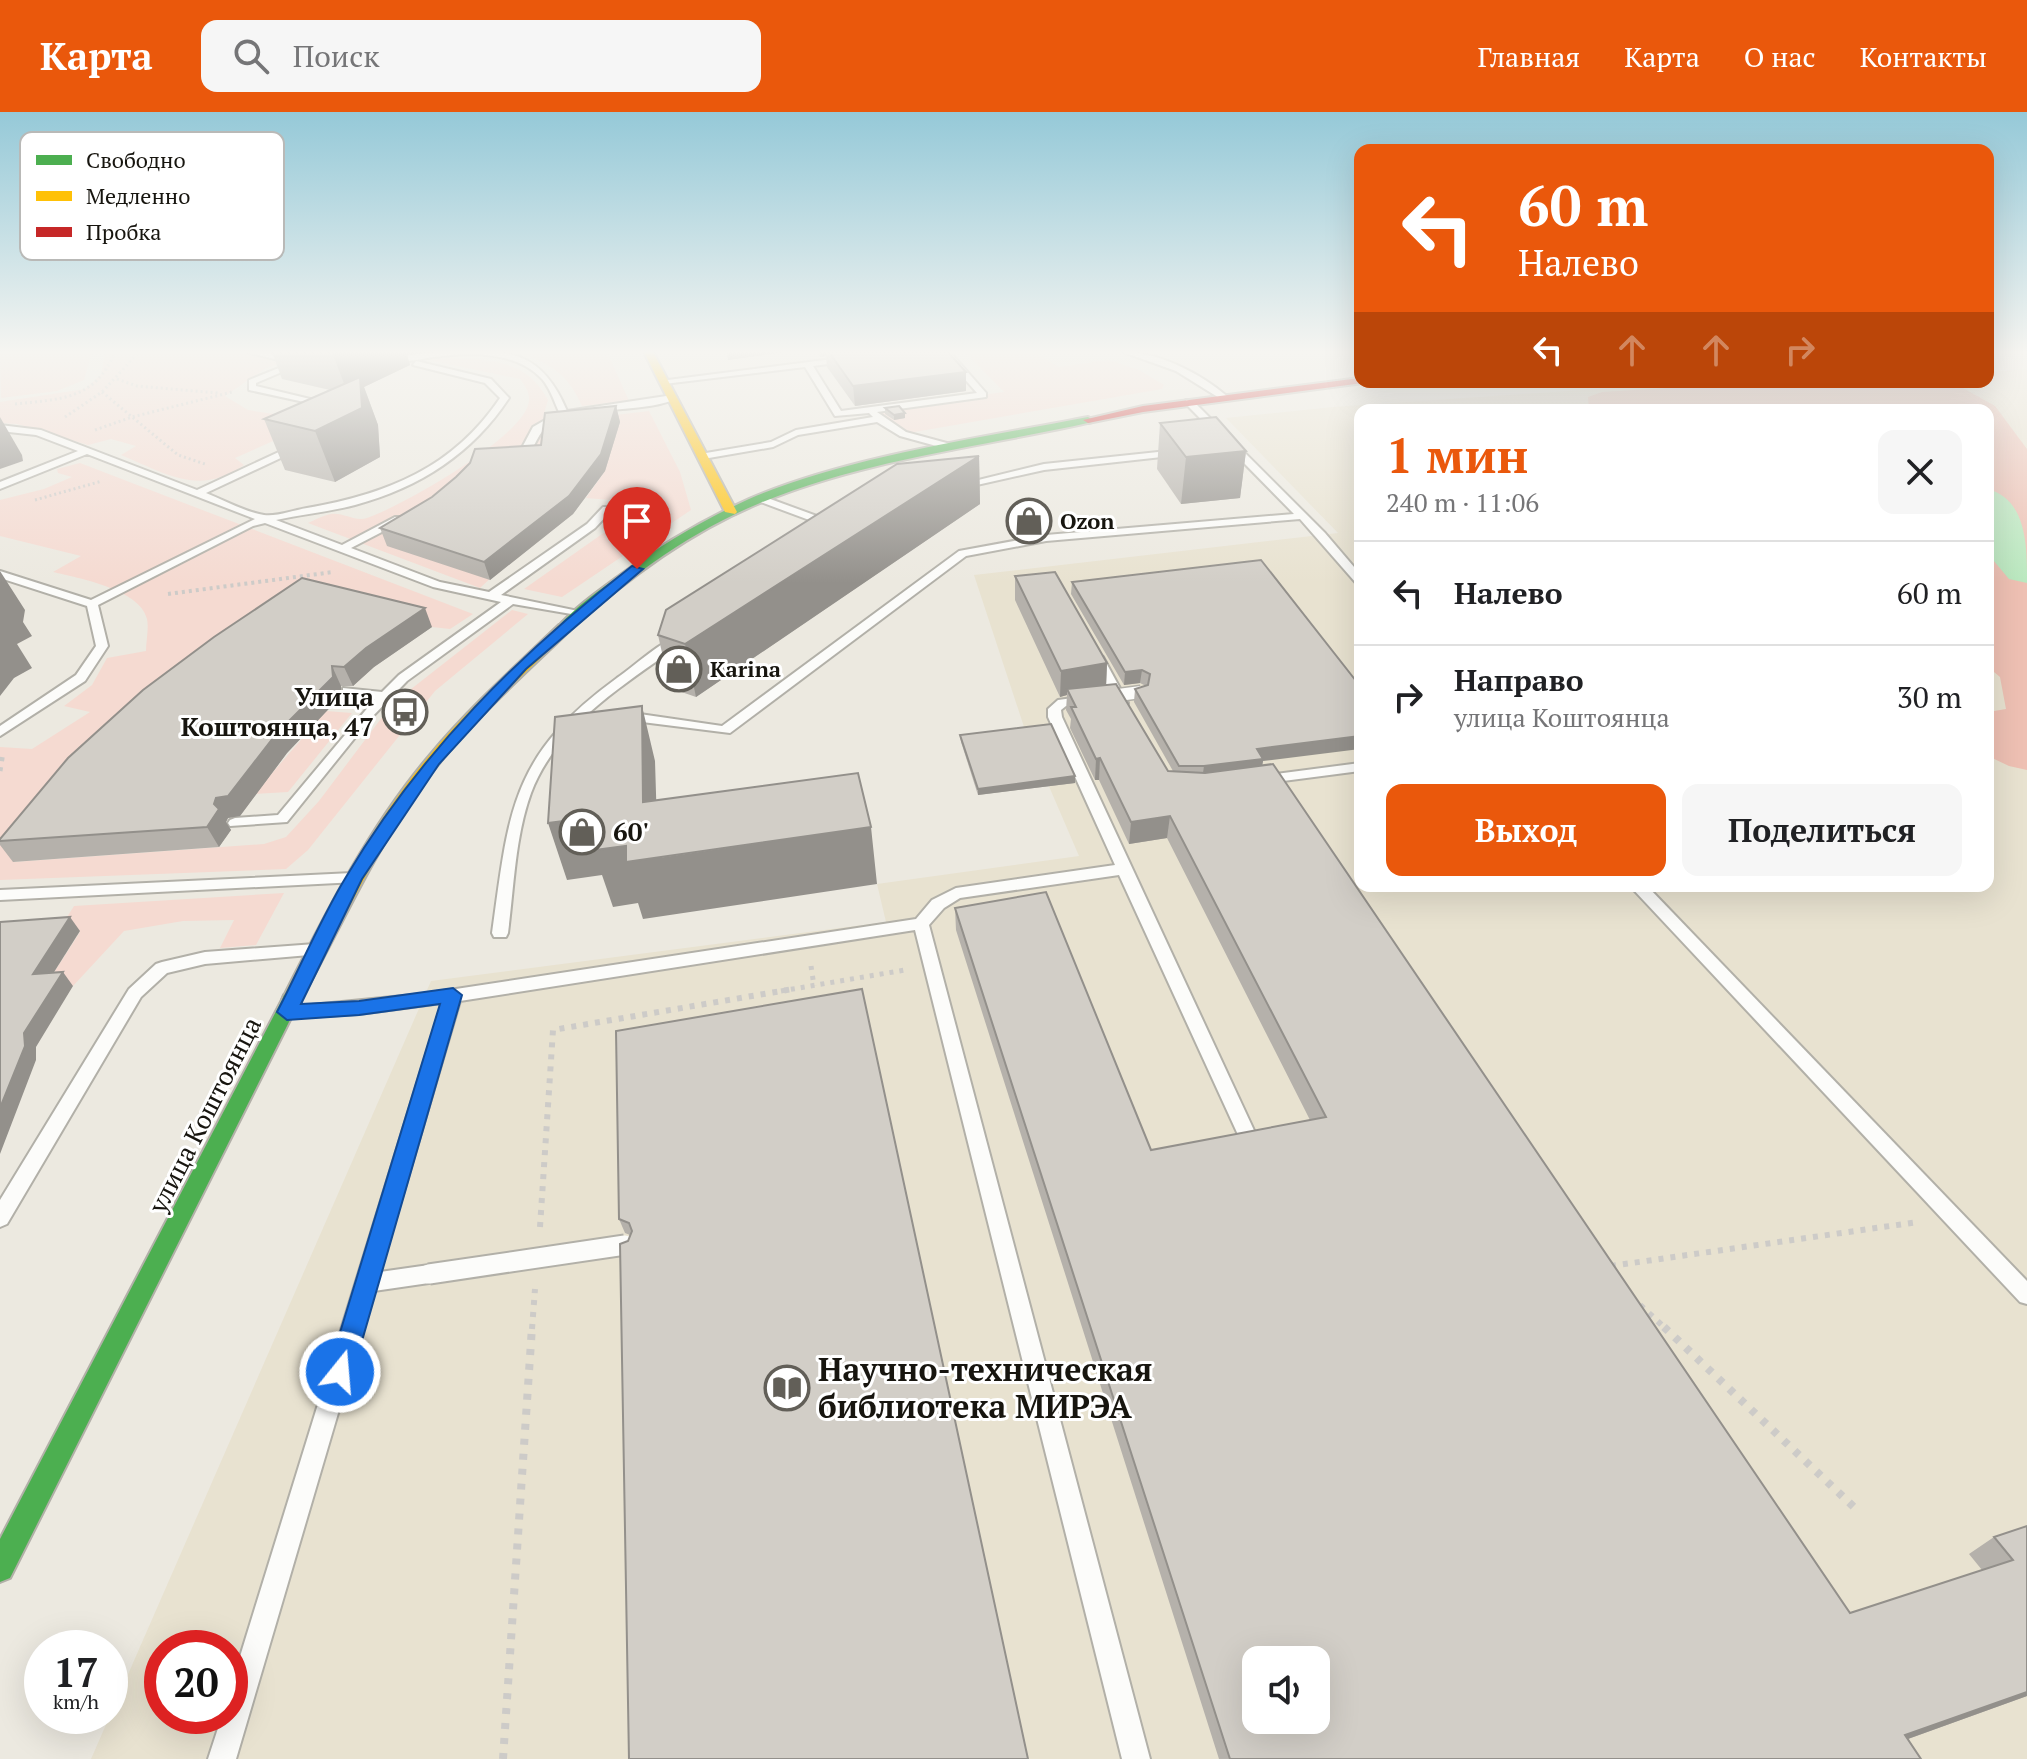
<!DOCTYPE html>
<html lang="ru">
<head>
<meta charset="utf-8">
<style>
	:root { --surface:#fff; --page:#f6f6f6; --text:#202124; --muted:#757577; --line:#e0e0e0; --accent:#ea580c }
	body { margin:0; font-family:"PT Serif",serif; background:var(--page); color:var(--text); height:100vh; display:flex; flex-direction:column; font-size:30px; white-space:nowrap }
	* { box-sizing:border-box; margin:0 }
	p { font-size:26px; color:var(--muted) }
	.icon { flex:none; width:44px; height:44px; fill:none; stroke:currentColor; stroke-width:2; stroke-linecap:round; stroke-linejoin:round }
	.map { position:relative; flex:1; overflow:hidden }
	.sheet { position:absolute; left:1354px; top:292px; width:640px; height:488px; display:flex; flex-direction:column; background:var(--surface); border-radius:16px; box-shadow:0 8px 32px #0002 }
	.sheet>* { flex:none }
	.guide { position:absolute; left:1354px; top:32px; width:640px; height:244px; border-radius:16px; box-shadow:0 8px 32px #0002; background:#ea580c; color:#fff; overflow:hidden }
	.tools { position:absolute; left:1242px; top:1534px; display:grid; gap:16px }
	.tools a { display:grid; place-items:center; width:88px; height:88px; border-radius:16px; background:var(--surface); box-shadow:0 8px 32px #0002; font-size:40px }
	.speed { position:absolute; left:24px; top:1518px; display:flex; gap:16px; font-size:40px; font-weight:700; text-align:center }
	.speed>* { display:grid; place-content:center; width:104px; height:104px; border-radius:50%; background:var(--surface); box-shadow:0 8px 32px #0002; line-height:1 }
	.speed small { font-size:20px; font-weight:400 }
	.speed .limit { border:12px solid #d22; background:#fff; color:#111 }
	.pin { position:absolute; display:grid; place-items:center; width:68px; height:68px; color:#fff; margin:-82px -34px; border-radius:50% 50% 50% 0; rotate:-45deg; box-shadow:0 0 8px #0007 }
	.pin .icon { rotate:45deg }
	.me { position:absolute; width:88px; margin:-44px; rotate:17deg; stroke-linejoin:round; filter:drop-shadow(0 0 6px #0008) }
	.turn { display:flex; align-items:center; gap:28px; height:168px; padding:0 32px; font-size:36px }
	.turn .icon { width:104px; height:104px; stroke-width:2.5 }
	.turn b { display:block; font-size:56px; line-height:68px }
	.lanes { display:flex; align-items:center; height:76px; padding:0 32px; background:#0003; justify-content:center; gap:40px; direction:ltr }
	.lanes .off { opacity:.35 }
	.round { display:grid; place-items:center; flex:none; width:84px; height:84px; border-radius:16px; background:var(--page) }
	.headline { display:flex; align-items:center; justify-content:space-between; height:136px; padding:0 32px }
	h1 { font-size:48px; font-weight:600; line-height:60px; color:var(--accent) }
	.primary-button { display:flex; gap:16px; margin-top:auto; padding:16px 32px }
	.primary-button a { flex:1; height:92px; border-radius:16px; background:var(--accent); color:#fff; font-size:32px; font-weight:600; line-height:92px; text-align:center }
	.primary-button a+a { background:var(--page); color:var(--text) }
	ul { padding:0; list-style:none }
	li { display:flex; align-items:center; gap:24px; height:104px; padding:0 32px; border-top:2px solid var(--line) }
	li div { flex:1 }
	li b { display:block; font-size:30px }
	li em { font-style:normal }
	header { display:flex; align-items:center; gap:48px; box-sizing:border-box; height:112px; padding:0 40px; background:var(--accent); color:#fff }
	header strong { font-size:38px }
	nav { display:flex; gap:44px; margin-inline-start:auto; font-size:28px }
	.search { width:560px; height:72px; background:var(--page); display:flex; align-items:center; gap:20px; box-sizing:border-box; padding:0 28px; border-radius:16px; color:var(--muted); font-size:30px }
	.map>svg:first-child { display:block }
</style>
</head>
<body>
<header>
<strong>Карта</strong>
<div class="search"><svg class="icon" aria-label="search" viewBox="0 0 24 24"><circle cx="10" cy="10" r="6"/><path d="M15 15l6 6"/></svg>Поиск</div>
<nav><a>Главная</a><a>Карта</a><a>О нас</a><a>Контакты</a></nav>
</header>
<div class="map">
<svg width="2027" height="1647" viewBox="0 0 2027 1647">
	<rect width="100%" height="100%" fill="#ece9e0"/>
	<path fill="#e8e2d0" fill-rule="evenodd" d="M2027 257V1647H91L431 869 886 810 877 772 1079 744 1026 621 974 463 1338 421 1226 306 1333 295 1700 270H1988V260ZM1360 298H1988V774H1360ZM162 1536H230V1604H162ZM1256 1548H1316V1608H1256Z"/>
	<g fill="#f5dad1">
		<path d="M0 240H92L84 268 57 279 1 286Z"/>
		<path d="M105 240H329L301 245 266 256 225 284 248 298 318 309 235 346 244 353C199 385 165 361 121 343L136 334 111 327 88 333 17 312 0 311V290L85 277 101 263Z"/>
		<path d="M514 240H607L629 289 582 294C567 261 550 250 514 240Z"/>
		<path d="M965 240H1034L1059 255 1109 248 1139 258 1164 273 1162 277 903 322 871 298 1004 280Z"/>
		<path d="M449 246C491 248 526 247 548 288L543 305 556 310 649 299 680 360 691 398 562 485 524 477 629 403 634 390 586 386 605 359 480 476 308 411C315 408 324 403 331 402 343 400 355 410 367 406 400 395 526 324 529 289 530 280 525 274 520 267L429 248Z"/>
		<path d="M80 351 473 502 450 517 432 515 14 750 264 732 286 725 319 689 392 592 512 498 528 502 435 579 308 738 286 757 0 768V635L32 637 90 600 64 594 92 573 107 546 146 539C146 529 149 516 147 507 140 477 78 466 53 460L81 444 0 424V388L44 377 72 365 58 361 57 357Z"/>
		<path d="M326 599 352 601 288 680 254 682Z"/>
		<path d="M284 781 256 833 220 836 234 808 183 809 124 819 73 874 44 876 80 820 57 821 74 794Z"/>
	</g>
	<path fill="#eec0b3" d="M1762 270 1954 271 1995 294 2027 337V658L2009 654 1988 644V600L2006 597 2000 565 1988 555V298H1589L1588 285 1602 280Z"/>
	<g fill="none" stroke-linecap="round" stroke-linejoin="round">
		<path fill="#bae8bf" fill-rule="evenodd" d="M1988 377C2027 388 2027 434 2027 471L2009 467 1988 442Z"/>
		<g stroke="#b2b0a8" stroke-width="4">
			<g id="lane">
				<path d="M246 240H264L303 251 256 271V274L331 292 327 295 249 278V268L291 251Z"/>
				<path d="M432 240C497 240 537 228 567 299L673 283 677 286C651 300 595 295 565 305 533 315 539 337 522 348L517 345 533 315 559 300C554 289 550 276 542 267 516 239 469 240 434 245 418 247 400 253 385 246Z"/>
				<path d="M941 240H950L986 281V285L877 300 906 320 954 333 956 335 951 338 900 324 877 310 798 323 773 335 703 347 700 346V342L771 330 796 318 873 305 869 301 835 304 805 255 664 272 660 269 848 245 851 249 813 254 841 299 977 281Z"/>
				<path d="M1123 240C1160 240 1201 262 1228 285L1221 287 1176 259Z"/>
				<path d="M416 249 491 267 509 286C473 341 419 376 355 393 329 400 302 402 276 408L342 433 395 405H403V409L351 436 440 470 489 480 587 412 603 395H611V399L595 416 501 483 583 500V504L513 492 407 569 370 607 287 710 230 714 228 711 230 708 235 706 278 703 375 587 343 582V576L382 580 399 563 501 490 433 475 265 411 253 414 98 493 108 534 85 569 0 624V614L76 563 96 534 87 494 0 466V459L91 488 255 407 87 342 0 377V370L78 339 36 323 0 319V313L41 318 197 378 296 332H302V336L206 381C224 388 245 400 264 403 276 405 294 398 307 396 387 382 453 356 500 286L485 271 413 253Z"/>
				<path d="M1186 288H1192L1325 421 1360 462V472L1356 471 1300 407 1046 429 966 444 730 621 626 608 619 604 626 600 722 614 959 439 1046 423 1294 402 1186 292Z"/>
				<path d="M1177 338 1182 341 1180 343 1044 358 959 377 954 374 1044 352Z"/>
				<path d="M762 384 836 411 837 413 828 415 758 389V385Z"/>
				<path d="M678 524 684 528 682 531C626 572 557 612 531 681 515 725 514 775 508 821L506 825H494L492 821C509 699 510 644 617 566 636 553 657 532 678 524Z"/>
				<path d="M1097 541 1103 545 1128 591 1127 594 1122 595 1116 591 1091 545Z"/>
				<path d="M1088 584 1094 588 1093 591 1066 594 1061 598 1062 605 1258 1027 1256 1032 1249 1035 1242 1032 1240 1027 1119 763 960 786 944 796 929 813 1150 1647H1122L915 818 460 889 380 1160 429 1153 436 1155 439 1162 436 1169 429 1171 374 1179 236 1647H208L222 1604H230V1577L442 891 359 902 287 906 281 904 278 900 281 896 423 882 916 807 932 788 956 776 1115 753 1048 605V597L1058 588Z"/>
				<path d="M1360 651V659L1261 672 1254 668 1261 664Z"/>
				<path d="M352 761 357 762 360 766 357 770 0 788V778Z"/>
				<path d="M1630 774H1647L2027 1169V1192L2020 1190Z"/>
				<path d="M315 832 323 838 321 842 205 852 167 861 141 885 7 1112 0 1115V1088L129 877 156 852 162 850 205 840Z"/>
			</g>
		</g>
		<g stroke="#b2b0a8" stroke-width="4">
			<g id="fast">
				<path d="M1088 305 1093 308 1092 310C981 335 866 347 760 391 689 420 626 467 569 519H559L557 516C575 495 600 478 623 461 662 432 705 407 749 387 849 344 981 326 1088 305Z"/>
				<path d="M291 881 298 883 300 888 10 1466 0 1470V1427L282 888 284 883Z"/>
			</g>
		</g>
		<g stroke="#b2b0a8" stroke-width="4">
			<g id="slow">
				<path d="M644 240H653L737 400 735 402 725 400Z"/>
				<path d="M564 512 569 513V519C516 570 460 619 418 679 370 746 338 821 298 893H284L282 888C325 803 368 716 430 643 469 596 515 555 559 513Z"/>
			</g>
		</g>
		<g stroke="#b2b0a8" stroke-width="4">
			<path id="jam" d="M1360 266 1363 271 1143 300 1088 311 1083 308 1143 294Z"/>
		</g>
		<g stroke="#cdcbc8" stroke-width="3" stroke-dasharray="2 3" stroke-linecap="butt">
			<path d="M117 267 137 274 218 281"/>
			<path d="M102 280 178 343 205 352"/>
			<path d="M15 292C61 287 95 288 115 240"/>
			<path d="M65 305 102 280 139 240"/>
			<path d="M95 318 132 305 232 280"/>
			<path d="M35 388 102 369"/>
		</g>
		<path stroke="#cdcbc8" stroke-width="4" stroke-dasharray="3 4" stroke-linecap="butt" d="M168 482 333 460"/>
		<g stroke="#cdcbc8" stroke-width="5" stroke-dasharray="4 6" stroke-linecap="butt">
			<path d="M0 659 3 640"/>
			<path d="M811 854 814 874"/>
			<path d="M781 879 905 858"/>
		</g>
		<g stroke="#cdcbc8" stroke-width="6" stroke-dasharray="5 7" stroke-linecap="butt">
			<path d="M540 1115 553 918 793 877"/>
			<path d="M1611 1154 1918 1110"/>
			<path d="M1640 1193 1666 1217"/>
			<path d="M532 1217 535 1177"/>
		</g>
		<g stroke="#cdcbc8" stroke-width="8" stroke-dasharray="6 9" stroke-linecap="butt">
			<path d="M1664 1215 1857 1398"/>
			<path d="M503 1647 532 1215"/>
		</g>
		<use href="#lane" fill="#fcfcfa" fill-rule="evenodd"/>
		<use href="#fast" fill="#4caf50" fill-rule="evenodd"/>
		<use href="#slow" fill="#ffc107" fill-rule="evenodd"/>
		<use href="#jam" fill="#c62828" fill-rule="evenodd"/>
		<g stroke="#b2b0a8" stroke-width="15" stroke-linecap="butt">
			<path id="lane-bridge-far1" d="M1103 585 1141 580"/>
		</g>
		<g stroke="#b2b0a8" stroke-width="23" stroke-linecap="butt">
			<path id="lane-bridge" d="M429 1162 625 1133"/>
		</g>
		<use href="#lane-bridge-far1" stroke="#fcfcfa" stroke-width="12"/>
		<use href="#lane-bridge" stroke="#fcfcfa" stroke-width="19"/>
	</g>
	<g fill="#b5b1ab">
		<path d="M272 240H437L407 243 410 253 364 275 378 313 380 345 335 370 285 358 264 307 330 278 282 267Z"/>
		<path d="M817 240H948L966 260V279L855 294 827 255 826 244 820 245Z"/>
		<path d="M616 294 620 310 605 359 573 402 490 468 387 434 380 416 432 385 456 365 470 351 541 333Z"/>
		<path d="M885 296 905 306 894 308 885 302Z"/>
		<path d="M1160 311 1246 339 1240 386 1181 392 1157 357Z"/>
		<path d="M979 344 980 392 696 585 670 576 658 523Z"/>
		<path d="M1015 464 1107 551 1106 573 1168 659H1173L1134 590 1135 577 1146 574 1140 571 1124 573 1071 482 1072 470 1263 649 1262 654 1850 1501 1982 1458 1969 1442 1994 1425 2027 1414V1584L1908 1627 1921 1647H1219L956 818 955 796 1151 1038 1310 1008 1167 726 1129 732 1099 668H1095L1070 616 1071 607 1066 598 1067 583 1060 585 1015 488Z"/>
		<path d="M432 515 374 555 353 574H341V584L287 641 240 704 228 706 226 710 231 718 219 735 13 750 0 733V727L68 646Z"/>
		<path d="M960 623 1075 671 978 683 961 630Z"/>
		<path d="M862 877 628 1129 630 1123 625 1121 619 1107Z"/>
	</g>
	<g fill="#93908b">
		<path d="M332 240H437L407 243 410 253 364 275 378 313 380 345 335 370 315 319 348 282Z"/>
		<path d="M727 240H786L728 248Z"/>
		<path d="M820 240H826V244L820 245Z"/>
		<path d="M966 260V279L855 294 853 274Z"/>
		<path d="M616 294 620 310 605 359 573 402 490 468 484 450Z"/>
		<path d="M905 301V306L894 308V303Z"/>
		<path d="M0 305 22 343 23 349 0 357Z"/>
		<path d="M1246 339 1240 386 1181 392 1186 345Z"/>
		<path d="M979 344 980 392 696 585 685 532Z"/>
		<path d="M0 459 25 498 23 510 32 524 17 532 32 556 14 566 0 584Z"/>
		<path d="M425 496 432 515 374 555 353 574 344 555 366 536Z"/>
		<path d="M1107 551 1106 576 1067 577V583L1060 585 1061 559Z"/>
		<path d="M332 554 341 574V584L287 641 240 704 228 706 226 710 231 718 219 735 207 715 216 686 277 621Z"/>
		<path d="M1142 558 1140 571 1124 573 1125 560Z"/>
		<path d="M642 594 655 649 658 746 871 715 877 772 643 807 638 791 613 795 602 763 567 768 548 711 596 705 626 734 643 690Z"/>
		<path d="M1360 624V637L1263 649 1261 660 1202 668 1204 654 1257 637Z"/>
		<path d="M1100 646 1099 668H1095L1096 647Z"/>
		<path d="M1075 664V671L978 683V677Z"/>
		<path d="M1170 704 1167 726 1129 732 1131 710Z"/>
		<path d="M70 805 80 819 44 876 33 862Z"/>
		<path d="M63 860 73 874 36 935V948L0 1042V996L24 921Z"/>
		<path d="M2027 1580V1584L1880 1637 1905 1623Z"/>
	</g>
	<g fill="#d2cec7" stroke="#93908b" stroke-width="2" fill-rule="evenodd">
		<path d="M829 240H948L966 260 853 274Z"/>
		<path d="M360 265 362 296 315 319 264 307Z"/>
		<path d="M616 294 601 342 569 384 484 450 380 416 432 385 456 365 470 351 475 337 541 333 545 301Z"/>
		<path d="M899 294 905 301 894 303 885 296Z"/>
		<path d="M1216 305 1246 339 1186 345 1160 311Z"/>
		<path d="M979 344 685 532 658 523 666 498 897 352Z"/>
		<path d="M1261 448 1360 574V624L1257 637 1263 647 1204 654H1179L1135 577 1148 573 1150 562 1142 558 1125 560 1072 470Z"/>
		<path d="M1055 460 1107 551 1061 559 1015 464Z"/>
		<path d="M302 466 425 496 366 536 344 555 332 554 333 565 277 621 228 684 216 686 214 692 219 697 207 715 0 729V727L68 646 143 578 214 525Z"/>
		<path d="M1116 572 1168 659 1205 661 1273 652 1850 1501 2013 1448 1994 1425 2027 1414V1580L1905 1623 1921 1647H1230L955 796 1046 780 1151 1038 1326 1005 1170 704 1131 710 1100 646 1096 647 1071 595H1076L1067 577ZM1256 1548H1316V1608H1256Z"/>
		<path d="M642 594 643 690 858 661 871 715 626 750V734L595 738 596 705 548 711 555 605Z"/>
		<path d="M1051 612 1075 664 978 677 960 623Z"/>
		<path d="M70 805 33 862 63 860 24 921 25 934 0 996V810Z"/>
		<path d="M862 877 1028 1647H629L620 1132 628 1129 632 1119 629 1111 619 1107 616 919Z"/>
	</g>
	<linearGradient id="sky" x2="0" y2="1"><stop stop-color="#95c9d8"/><stop offset="0.51" stop-color="#f6f5f1"/><stop offset="1" stop-color="#f6f5f1" stop-opacity="0"/></linearGradient>
	<rect width="2027" height="471" fill="url(#sky)"/>
	<path fill="#1a73e8" stroke="#114b97" stroke-width="2" d="M632 454 643 457 526 557 439 652 362 767 301 892 359 889 453 876 462 883 353 1260 349 1269 340 1272 331 1269 328 1260 440 892 359 903 287 908 277 900C300 856 320 808 346 765 420 640 519 542 632 454Z"/>
	<defs>
		<g id="shop-ring" transform="scale(2.3)"><circle r="9.5" fill="#fff" stroke="#625f58" stroke-width="1.5"/><path d="M-5-2.5h2.3a2.7 3.5 0 0 1 5.4 0H5L5.5 6h-11ZM-1.5-2.5h3a1.5 2.3 0 0 0-3 0Z" fill="#625f58"/></g>
		<g id="bus-ring" transform="scale(2.3)"><circle r="9.5" fill="#fff" stroke="#625f58" stroke-width="1.5"/><path d="M-5-6H5V4H4V6H2V4H-2V6H-4V4H-5ZM-3.5-4V0h7V-4ZM-3.5 1.2v1.5H-2V1.2ZM2 1.2v1.5H3.5V1.2Z" fill="#625f58"/></g>
		<g id="library-ring" transform="scale(2.3)"><circle r="9.5" fill="#fff" stroke="#625f58" stroke-width="1.5"/><path d="M-6-4Q-3-5.5-.7-3.5V5Q-3 3-6 4ZM6-4Q3-5.5 .7-3.5V5Q3 3 6 4Z" fill="#625f58"/></g>
	</defs>
	<g fill-rule="evenodd">
		<use href="#shop-ring" x="1029" y="409"/>
		<use href="#shop-ring" x="679" y="557"/>
		<use href="#bus-ring" x="405" y="600"/>
		<use href="#shop-ring" x="582" y="720"/>
		<use href="#library-ring" x="787" y="1276"/>
	</g>
	<g text-anchor="middle" stroke-width="6" stroke-linejoin="round" paint-order="stroke">
		<g font-size="22" font-weight="bold" fill="#17150f" stroke="#fff" text-anchor="start">
			<text x="1060" y="417">Ozon</text>
			<text x="710" y="565">Karina</text>
		</g>
		<g font-size="26" font-weight="bold" fill="#17150f" stroke="#fff" text-anchor="end">
			<text x="374" y="594">Улица<tspan x="374" dy="30">Коштоянца, 47</tspan></text>
			<text x="613" y="729" text-anchor="start">60'</text>
		</g>
		<g font-size="26" fill="#17150f" stroke="#fff">
			<text transform="translate(205 1003) rotate(-63)" y="9">улица Коштоянца</text>
		</g>
		<g font-size="32" font-weight="bold" fill="#17150f" stroke="#fff" text-anchor="start">
			<text x="818" y="1269">Научно-техническая<tspan x="818" dy="37">библиотека МИРЭА</tspan></text>
		</g>
	</g>
	<rect x="20" y="20" width="264" height="128" rx="12" fill="#fff" stroke="#b9b9b7" stroke-width="2"/>
	<rect x="36" y="43" width="36" height="10" fill="#4caf50"/>
	<rect x="36" y="79" width="36" height="10" fill="#ffc107"/>
	<rect x="36" y="115" width="36" height="10" fill="#c62828"/>
	<g font-size="22" fill="#17150f">
		<text x="86" y="56">Свободно</text>
		<text x="86" y="92">Медленно</text>
		<text x="86" y="128">Пробка</text>
	</g>
</svg>
<div class="tools">
<a><svg class="icon" aria-label="sound" viewBox="0 0 24 24"><path d="M4 9h4l5-4v14l-5-4H4zM17 9q2 3 0 6"/></svg></a>
</div>
<div class="speed"><div>17<small>km/h</small></div><div class="limit">20</div></div>
<div class="pin" style="left:637px;top:457px;background:#d93025"><svg class="icon" aria-label="arrive" viewBox="0 0 24 24"><path d="M6 21V4h12l-3 4 3 4H6"/></svg></div>
<svg class="me" style="left:340px;top:1260px" viewBox="-20 -20 40 40"><circle r="17" fill="#1a73e8" stroke="#fff" stroke-width="3"/><path d="M0-11L8 9 0 5-8 9z" fill="#fff"/></svg>
<div class="guide">
<div class="turn"><svg class="icon" aria-label="left" viewBox="0 0 24 24"><path d="M17 20v-9H6M10 6l-5 5 5 5"/></svg><div><b>60 m</b>Налево</div></div>
<div class="lanes"><svg class="icon" aria-label="left" viewBox="0 0 24 24"><path d="M17 20v-9H6M10 6l-5 5 5 5"/></svg><svg class="icon off" aria-label="ahead" viewBox="0 0 24 24"><path d="M12 20V5M6 11l6-6 6 6"/></svg><svg class="icon off" aria-label="ahead" viewBox="0 0 24 24"><path d="M12 20V5M6 11l6-6 6 6"/></svg><svg class="icon off" aria-label="right" viewBox="0 0 24 24"><path d="M7 20v-9h11M14 6l5 5-5 5"/></svg></div>
</div>
<section class="sheet">
<div class="headline"><div><h1>1 мин</h1><p>240 m · 11:06</p></div><a class="round"><svg class="icon" aria-label="close" viewBox="0 0 24 24"><path d="M6 6l12 12M18 6L6 18"/></svg></a></div>
<ul>
<li><svg class="icon" aria-label="left" viewBox="0 0 24 24"><path d="M17 20v-9H6M10 6l-5 5 5 5"/></svg><div><b>Налево</b></div><em>60 m</em></li>
<li><svg class="icon" aria-label="right" viewBox="0 0 24 24"><path d="M7 20v-9h11M14 6l5 5-5 5"/></svg><div><b>Направо</b><p>улица Коштоянца</p></div><em>30 m</em></li>
</ul>
<div class="primary-button"><a>Выход</a><a>Поделиться</a></div>
</section>
</div>
</body>
</html>
